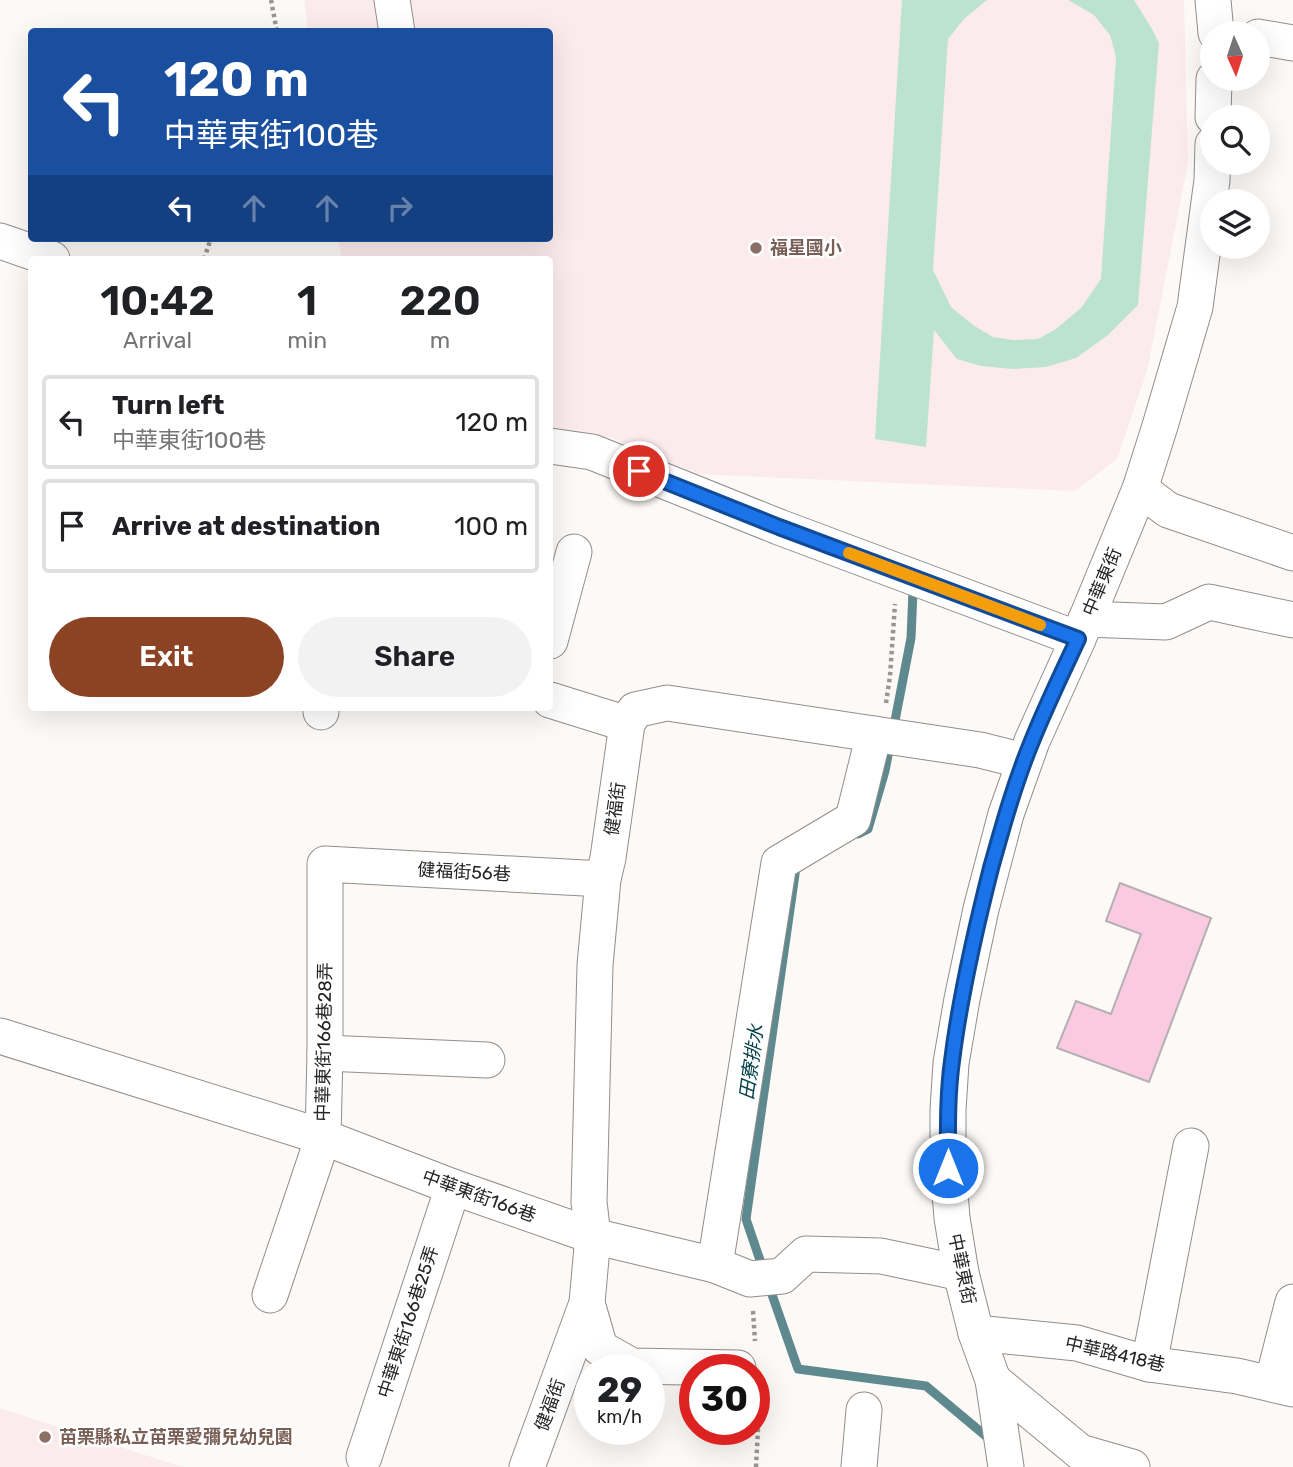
<!DOCTYPE html>
<html lang="en">
<head>
<meta charset="utf-8">
<style>
	:root { --surface:#fff; --page:#f2f2f2; --text:#202124; --muted:#757577; --line:#e0e0e0; --accent:#8b4323 }
	body { margin:0; font-family:Rubik,"Noto Sans TC",sans-serif; background:var(--page); color:var(--text); height:100vh; display:flex; flex-direction:column; font-size:26px; white-space:nowrap }
	* { box-sizing:border-box; margin:0 }
	p { font-size:23px; color:var(--muted) }
	.icon { flex:none; width:38px; height:38px; fill:none; stroke:currentColor; stroke-width:2; stroke-linecap:round; stroke-linejoin:round }
	.map { position:relative; flex:1; overflow:hidden }
	.sheet { position:absolute; left:28px; top:256px; width:525px; height:455px; display:flex; flex-direction:column; background:var(--surface); border-radius:7px; box-shadow:0 7px 28px #0002 }
	.sheet>* { flex:none }
	.top-card { position:absolute; left:28px; top:28px; width:525px; height:214px; border-radius:7px; box-shadow:0 7px 28px #0002; background:#1a4fa0; color:#fff; overflow:hidden }
	.needle { width:46px; rotate:177deg }
	.controls { position:absolute; left:1200px; top:21px; display:grid; gap:14px }
	.controls a { display:grid; place-items:center; width:70px; height:70px; border-radius:50%; background:var(--surface); box-shadow:0 7px 28px #0002; font-size:35px }
	.speed { position:absolute; left:574px; top:1354px; display:flex; gap:14px; font-size:35px; font-weight:700; text-align:center }
	.speed>* { display:grid; place-content:center; width:91px; height:91px; border-radius:50%; background:var(--surface); box-shadow:0 7px 28px #0002; line-height:1 }
	.speed small { font-size:18px; font-weight:400 }
	.speed .limit { border:10px solid #d22; background:#fff; color:#111 }
	.pin { position:absolute; display:grid; place-items:center; width:60px; height:60px; color:#fff; margin:-30px; border:4px solid #fff; border-radius:50%; box-shadow:0 2px 7px #0007 }
	.me { position:absolute; width:77px; margin:-38px; rotate:0deg; stroke-linejoin:round; filter:drop-shadow(0 0 5px #0008) }
	.turn { display:flex; align-items:center; gap:24px; height:147px; padding:0 21px; font-size:32px }
	.turn .icon { width:91px; height:91px; stroke-width:2.5 }
	.turn b { display:block; font-size:49px; line-height:60px }
	.lanes { display:flex; align-items:center; height:66px; padding:0 21px; background:#0003; justify-content:center; gap:35px; direction:ltr }
	.lanes .off { opacity:.35 }
	.eta { display:flex; justify-content:space-evenly; align-items:center; height:119px; text-align:center }
	.eta b { font-size:42px; font-weight:600; line-height:49px }
	.action { display:flex; gap:14px; margin-top:auto; padding:14px 21px }
	.action a { flex:1; height:80px; border-radius:42px; background:var(--accent); color:#fff; font-size:28px; font-weight:600; line-height:80px; text-align:center }
	.action a+a { background:var(--page); color:var(--text) }
	ul { padding:0; list-style:none }
	li { display:flex; align-items:center; gap:21px; height:94px; margin:0 14px 10px; padding:0 7px; border:4px solid var(--line); border-radius:7px }
	li div { flex:1 }
	li b { display:block; font-size:26px }
	li em { font-style:normal }
	.map>svg:first-child { display:block }
</style>
</head>
<body>
<div class="map">
<svg width="1293" height="1467" viewBox="0 0 1293 1467">
	<rect width="100%" height="100%" fill="#fdf9f6"/>
	<g fill="#fcebec">
		<path d="M304 0H1184L1188 163 1147 371 1117 459 1075 491 698 474 611 438 550 434V259H342L338 238H550V32L308 31Z"/>
		<path d="M0 1408 182 1467H0Z"/>
	</g>
	<path fill="#bce3cd" d="M902 0H987L964 19 948 39 933 270 951 307 973 325 993 337 1013 340 1038 339 1056 329 1081 308 1101 279 1116 57 1110 35 1094 15 1068 0H1134L1152 29 1159 43 1138 305 1108 335 1076 358 1046 367 1013 369 981 366 957 359 934 330 926 447 875 439Z"/>
	<g fill="none" stroke-linecap="round" stroke-linejoin="round">
		<g stroke="#5e898e" stroke-width="9">
			<path d="M893 731 911 638 913 591"/>
			<path d="M858 834 868 829 885 771 890 745"/>
			<path d="M763 1269 746 1219 796 867 800 865"/>
			<path d="M769 1286 798 1369 926 1386 987 1437"/>
		</g>
	</g>
	<path fill="#fac9e2" stroke="#b4afb1" stroke-width="2" d="M1120 883 1211 918 1149 1082 1057 1048 1076 1001 1111 1014 1141 934 1106 921Z"/>
	<g fill="none" stroke-linecap="round" stroke-linejoin="round">
		<g stroke="#918e8b" stroke-width="37">
			<g id="minor">
				<path d="M392 0 397 32"/>
				<path d="M1213 0 1216 33"/>
				<path d="M1258 37 1293 43"/>
				<path d="M1213 117 1214 79"/>
				<path d="M0 241 52 259"/>
				<path d="M550 446 592 452 779 527 1078 639"/>
				<path d="M1140 489 1168 510 1293 553"/>
				<path d="M1086 619 1166 622 1209 602 1293 620"/>
				<path d="M550 641 574 552"/>
				<path d="M550 700 627 724"/>
				<path d="M321 707V712"/>
				<path d="M0 1036 323 1137 453 1187 593 1236 715 1265 750 1279 782 1276 806 1254 881 1256 961 1273"/>
				<path d="M325 1053 487 1060"/>
				<path d="M715 1265 779 863 853 819 874 734"/>
				<path d="M270 1295 323 1137 325 1053V864L603 879"/>
				<path d="M976 1333 1077 1343 1149 1364 1237 1376 1293 1389"/>
				<path d="M1149 1364 1191 1146"/>
				<path d="M738 1368 632 1366 600 1348 587 1303 593 1236 589 1202 595 965 603 879 608 858 627 724 635 710 667 703 980 750 1024 761"/>
				<path d="M993 1380 1080 1452 1132 1467"/>
				<path d="M1272 1384 1293 1302"/>
				<path d="M364 1457 453 1187"/>
				<path d="M527 1467 587 1303"/>
				<path d="M859 1467 864 1410"/>
				<path d="M1006 1467 993 1380 976 1333 961 1273 952 1218 948 1168V1110L951 1063 962 999 981 909 1006 814 1032 741 1078 639 1140 489 1160 426 1195 307 1212 180 1213 144"/>
			</g>
		</g>
		<g stroke="#989593" stroke-width="4.5" stroke-dasharray="3.5 3.5" stroke-linecap="butt">
			<path d="M271 0 277 32"/>
			<path d="M204 259 211 238"/>
			<path d="M886 703 890 676 895 604"/>
			<path d="M753 1311 755 1341"/>
			<path d="M756 1467 760 1391"/>
		</g>
		<use href="#minor" stroke="#fff" stroke-width="35"/>
	</g>
	<g fill="none" stroke-linecap="round" stroke-linejoin="round">
		<g stroke="#114b97" stroke-width="18">
			<path id="route" d="M639 471 779 527 1078 639C1062 673 1046 706 1032 741 1015 782 1003 825 991 868 975 931 960 996 952 1061 947 1097 948 1133 948 1168"/>
		</g>
		<use href="#route" stroke="#1a73e8" stroke-width="12"/>
		<path stroke="#f59e0b" stroke-width="12" d="M849 553 1040 625"/>
	</g>
	<g fill="#8d6e63" stroke="#fff" stroke-width="2.5">
		<circle cx="756" cy="248" r="7"/>
		<circle cx="45" cy="1437" r="7"/>
	</g>
	<g text-anchor="middle" stroke-width="5" stroke-linejoin="round" paint-order="stroke">
		<g font-size="18" font-weight="bold" fill="#785e54" stroke="#fff" text-anchor="start">
			<text x="770" y="254">福星國小</text>
			<text x="59" y="1443">苗栗縣私立苗栗愛彌兒幼兒園</text>
		</g>
		<g font-size="18" fill="#262523" stroke="#fff">
			<text transform="translate(1102 582) rotate(-67)" y="6">中華東街</text>
			<text transform="translate(615 809) rotate(-82)" y="6">健福街</text>
			<text transform="translate(464 872) rotate(3)" y="6">健福街56巷</text>
			<text transform="translate(324 1042) rotate(-89)" y="6">中華東街166巷28弄</text>
			<text transform="translate(479 1196) rotate(20)" y="6">中華東街166巷</text>
			<text transform="translate(962 1269) rotate(78)" y="6">中華東街</text>
			<text transform="translate(408 1322) rotate(-72)" y="6">中華東街166巷25弄</text>
			<text transform="translate(1115 1354) rotate(13)" y="6">中華路418巷</text>
			<text transform="translate(550 1405) rotate(-70)" y="6">健福街</text>
		</g>
		<g font-size="19" font-style="italic" fill="#034047" stroke="#fff">
			<text transform="translate(751 1062) rotate(-82)" y="7">田寮排水</text>
		</g>
	</g>
</svg>
<div class="controls">
<a><svg class="needle" viewBox="-14 -14 28 28"><path d="M0-13l5 13h-10z" fill="#e53935"/><path d="M0 13l5-13h-10z" fill="#757577"/></svg></a>
<a><svg class="icon" aria-label="search" viewBox="0 0 24 24"><circle cx="10" cy="10" r="6"/><path d="M15 15l6 6"/></svg></a>
<a><svg class="icon" aria-label="layers" viewBox="0 0 24 24"><path d="M12 4l9 5-9 5-9-5zM3 14l9 5 9-5"/></svg></a>
</div>
<div class="speed"><div>29<small>km/h</small></div><div class="limit">30</div></div>
<div class="pin" style="left:639px;top:471px;background:#d93025"><svg class="icon" aria-label="arrive" viewBox="0 0 24 24"><path d="M6 21V4h12l-3 4 3 4H6"/></svg></div>
<svg class="me" style="left:948px;top:1168px" viewBox="-20 -20 40 40"><circle r="17" fill="#1a73e8" stroke="#fff" stroke-width="3"/><path d="M0-11L8 9 0 5-8 9z" fill="#fff"/></svg>
<div class="top-card">
<div class="turn"><svg class="icon" aria-label="left" viewBox="0 0 24 24"><path d="M17 20v-9H6M10 6l-5 5 5 5"/></svg><div><b>120 m</b>中華東街100巷</div></div>
<div class="lanes"><svg class="icon" aria-label="left" viewBox="0 0 24 24"><path d="M17 20v-9H6M10 6l-5 5 5 5"/></svg><svg class="icon off" aria-label="ahead" viewBox="0 0 24 24"><path d="M12 20V5M6 11l6-6 6 6"/></svg><svg class="icon off" aria-label="ahead" viewBox="0 0 24 24"><path d="M12 20V5M6 11l6-6 6 6"/></svg><svg class="icon off" aria-label="right" viewBox="0 0 24 24"><path d="M7 20v-9h11M14 6l5 5-5 5"/></svg></div>
</div>
<section class="sheet">
<div class="eta">
<div><b>10:42</b><p>Arrival</p></div>
<div><b>1</b><p>min</p></div>
<div><b>220</b><p>m</p></div>
</div>
<ul>
<li><svg class="icon" aria-label="left" viewBox="0 0 24 24"><path d="M17 20v-9H6M10 6l-5 5 5 5"/></svg><div><b>Turn left</b><p>中華東街100巷</p></div><em>120 m</em></li>
<li><svg class="icon" aria-label="arrive" viewBox="0 0 24 24"><path d="M6 21V4h12l-3 4 3 4H6"/></svg><div><b>Arrive at destination</b></div><em>100 m</em></li>
</ul>
<div class="action"><a>Exit</a><a>Share</a></div>
</section>
</div>
</body>
</html>
